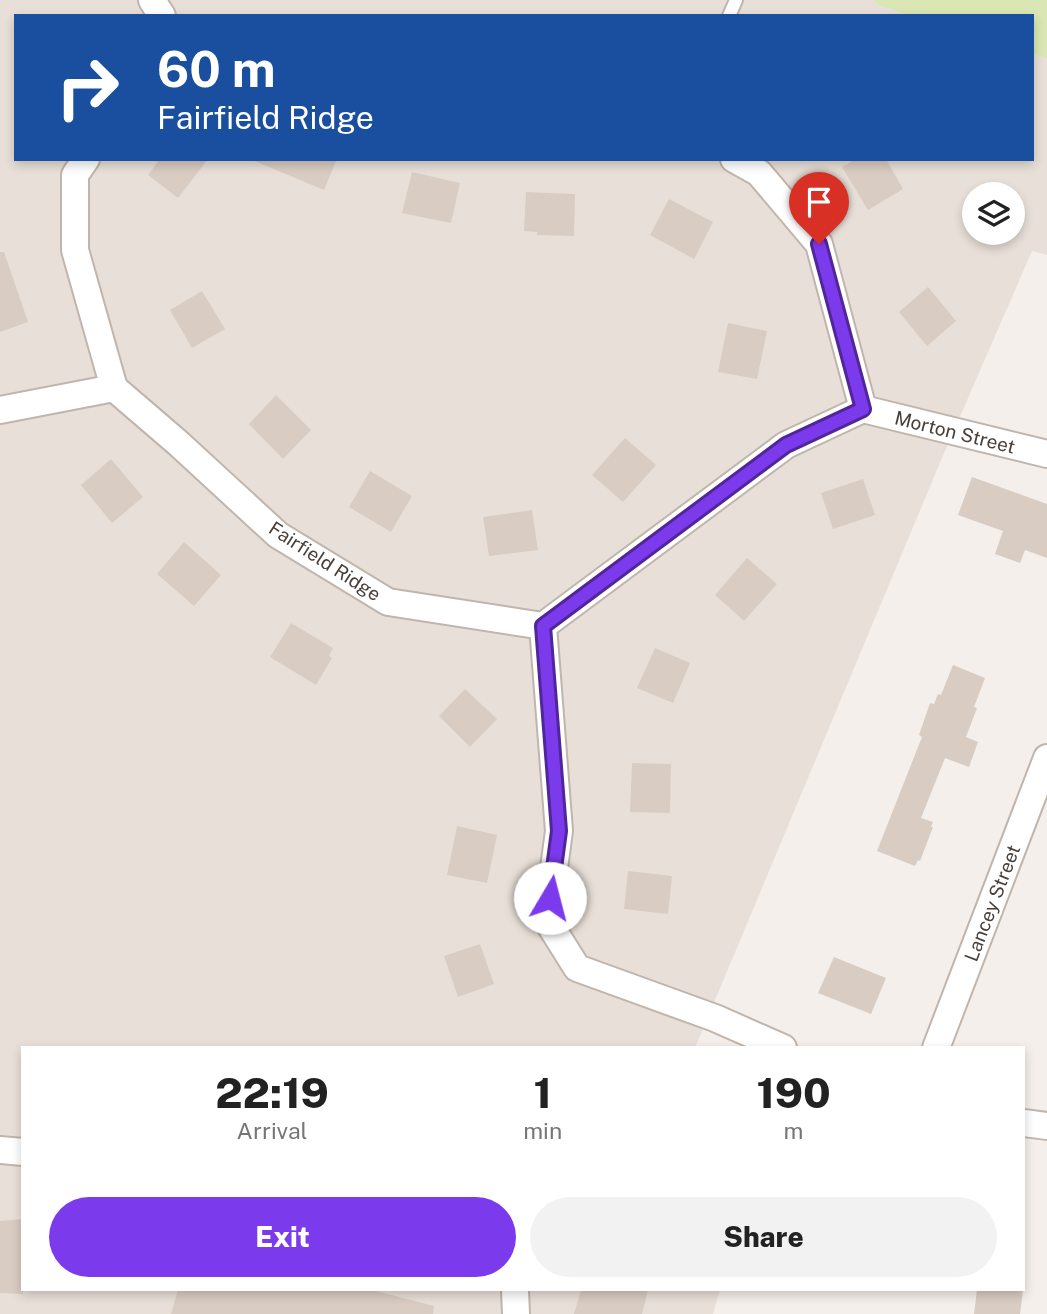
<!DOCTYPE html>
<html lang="en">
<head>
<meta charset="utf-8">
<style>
	:root { --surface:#fff; --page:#f2f2f2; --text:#222; --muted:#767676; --accent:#7c3aed }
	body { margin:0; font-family:"Public Sans",sans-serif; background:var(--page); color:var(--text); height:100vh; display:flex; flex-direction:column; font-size:26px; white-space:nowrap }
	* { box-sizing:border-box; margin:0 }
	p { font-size:23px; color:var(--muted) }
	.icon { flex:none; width:38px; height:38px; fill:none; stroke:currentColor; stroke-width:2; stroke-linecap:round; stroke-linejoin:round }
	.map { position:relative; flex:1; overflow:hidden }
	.side { position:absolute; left:21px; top:1046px; width:1004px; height:245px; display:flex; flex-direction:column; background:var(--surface); border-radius:0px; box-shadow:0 4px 10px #0003 }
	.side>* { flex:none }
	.banner { position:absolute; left:14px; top:14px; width:1020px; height:147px; border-radius:0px; box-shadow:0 4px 10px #0003; background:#1a4fa0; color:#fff; overflow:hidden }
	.fabs { position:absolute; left:962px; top:182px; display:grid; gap:14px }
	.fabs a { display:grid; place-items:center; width:63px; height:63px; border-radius:50%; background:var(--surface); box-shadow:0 4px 10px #0003; font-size:35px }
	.pin { position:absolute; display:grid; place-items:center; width:60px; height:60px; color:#fff; margin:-72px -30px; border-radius:50% 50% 50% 0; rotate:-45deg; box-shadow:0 0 7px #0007 }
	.pin .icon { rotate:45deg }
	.me { position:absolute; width:77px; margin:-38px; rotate:8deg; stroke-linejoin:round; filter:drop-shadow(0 0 5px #0008) }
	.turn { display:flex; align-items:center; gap:24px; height:147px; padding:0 28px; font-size:32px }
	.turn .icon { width:91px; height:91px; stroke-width:2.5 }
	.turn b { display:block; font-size:49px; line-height:60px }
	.eta { display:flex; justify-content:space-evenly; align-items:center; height:119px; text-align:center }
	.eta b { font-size:42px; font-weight:800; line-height:49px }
	.primary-button { display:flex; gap:14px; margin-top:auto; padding:14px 28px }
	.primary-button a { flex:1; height:80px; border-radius:42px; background:var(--accent); color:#fff; font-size:28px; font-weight:800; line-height:80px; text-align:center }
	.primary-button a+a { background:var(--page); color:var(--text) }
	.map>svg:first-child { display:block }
</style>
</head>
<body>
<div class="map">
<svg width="1047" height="1314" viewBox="0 0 1047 1314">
	<rect width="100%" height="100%" fill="#f4efea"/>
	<path fill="#e8e0d8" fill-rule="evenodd" d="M0 0H874L877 5 912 16H16V159H1032L1033 54 1047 59V255L1032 251 942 458 695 1048H23V1290H720L713 1314H0ZM975 194H1013V233H975Z"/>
	<path fill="#dae7b4" d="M874 0H1047V59L1033 54 1032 16H912L877 5Z"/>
	<g fill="#d9ccc2">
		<path d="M160 159H208L178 198 148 175Z"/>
		<path d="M250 159H337L324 190Z"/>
		<path d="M856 159H886L903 189 868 210 842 167Z"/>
		<path d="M412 172 460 183 451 223 402 213Z"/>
		<path d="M526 192 575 194 574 236 537 235V232L524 231Z"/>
		<path d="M669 199 713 222 694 259 650 235Z"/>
		<path d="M0 252H4L28 322 0 332Z"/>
		<path d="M928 287 956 321 927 346 899 312Z"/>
		<path d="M202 291 225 329 192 348 170 310Z"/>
		<path d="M728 323 767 331 757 379 718 372Z"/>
		<path d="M276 395 311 430 283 459 249 424Z"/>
		<path d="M625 438 656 465 623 502 592 475Z"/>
		<path d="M111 459 143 497 112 523 81 485Z"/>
		<path d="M370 471 412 496 391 532 349 507Z"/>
		<path d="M972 477 1047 504V558L1025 550 1020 563 995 554 1003 531 958 515Z"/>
		<path d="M863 479 875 515 833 529 821 493Z"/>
		<path d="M532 510 538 550 489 556 483 517Z"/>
		<path d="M184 542 221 575 194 606 157 574Z"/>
		<path d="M747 558 777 584 744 621 715 595Z"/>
		<path d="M291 623 333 648 329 656 332 658 316 685 270 657Z"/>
		<path d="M655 648 690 663 673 703 637 688Z"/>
		<path d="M953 665 985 678 974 707 977 708 966 737 978 742 969 767 945 758 921 818 933 822 931 827H933L920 861 918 860 915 866 877 851 922 737 919 735 930 703 934 704 938 694 941 695Z"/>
		<path d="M465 689 497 719 470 747 439 716Z"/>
		<path d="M632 763 671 764 670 813 630 812Z"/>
		<path d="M457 826 497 835 487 883 447 875Z"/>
		<path d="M628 871 672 876 668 914 624 909Z"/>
		<path d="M480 944 494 984 458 997 444 956Z"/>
		<path d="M834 957 886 978 871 1014 818 993Z"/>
		<path d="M23 1219V1294L0 1293V1221Z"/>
		<path d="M178 1290H372L434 1306 433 1314H171Z"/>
		<path d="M581 1290H648L642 1314H574Z"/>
		<path d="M977 1290H1023L1020 1314H974Z"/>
	</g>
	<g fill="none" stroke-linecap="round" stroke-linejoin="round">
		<g stroke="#c0b5ac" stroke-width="16">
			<path id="lane" d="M729 16 736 0"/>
		</g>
		<g stroke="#c0b5ac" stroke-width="30">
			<g id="street">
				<path d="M152 0 162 16"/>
				<path d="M86 159 75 175V250L114 388"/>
				<path d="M734 159 759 173 819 244 863 409"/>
				<path d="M863 409 1047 454"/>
				<path d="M0 410 114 388 178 443 278 535 388 602 543 626"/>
				<path d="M783 1048 715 1018 577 968 547 920 559 831 543 626 786 445 863 409"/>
				<path d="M936 1048 1047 758"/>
				<path d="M1024 1123 1047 1126"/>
				<path d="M0 1150 23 1152"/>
				<path d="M515 1290 516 1314"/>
			</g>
		</g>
		<use href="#lane" stroke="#fff" stroke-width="12"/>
		<use href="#street" stroke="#fff" stroke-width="26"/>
	</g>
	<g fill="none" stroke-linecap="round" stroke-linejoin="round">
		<g stroke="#51269a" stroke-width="18">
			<path id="route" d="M550 898 559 831 543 626 786 445 863 409 819 244"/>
		</g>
		<use href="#route" stroke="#7c3aed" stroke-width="12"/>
	</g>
	<g text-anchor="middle" stroke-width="5" stroke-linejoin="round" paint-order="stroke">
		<g font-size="19" fill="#483f38" stroke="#fff">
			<text transform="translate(955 432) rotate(14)" y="7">Morton Street</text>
			<text transform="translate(325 561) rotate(33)" y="7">Fairfield Ridge</text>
			<text transform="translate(992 903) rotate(-69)" y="7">Lancey Street</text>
		</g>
	</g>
</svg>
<div class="fabs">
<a><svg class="icon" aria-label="layers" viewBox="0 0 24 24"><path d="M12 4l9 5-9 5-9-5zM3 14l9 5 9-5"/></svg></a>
</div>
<div class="pin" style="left:819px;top:244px;background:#d93025"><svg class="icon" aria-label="arrive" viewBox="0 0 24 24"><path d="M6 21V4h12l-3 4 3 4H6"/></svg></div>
<svg class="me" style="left:550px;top:898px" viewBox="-20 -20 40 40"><circle r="19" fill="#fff"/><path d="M0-13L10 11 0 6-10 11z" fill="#7c3aed"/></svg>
<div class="banner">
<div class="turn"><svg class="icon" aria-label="right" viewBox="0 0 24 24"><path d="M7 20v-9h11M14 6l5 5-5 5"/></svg><div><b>60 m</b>Fairfield Ridge</div></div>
</div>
<section class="side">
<div class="eta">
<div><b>22:19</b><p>Arrival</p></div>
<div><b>1</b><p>min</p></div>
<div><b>190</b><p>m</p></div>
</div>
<div class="primary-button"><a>Exit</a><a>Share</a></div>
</section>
</div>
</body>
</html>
